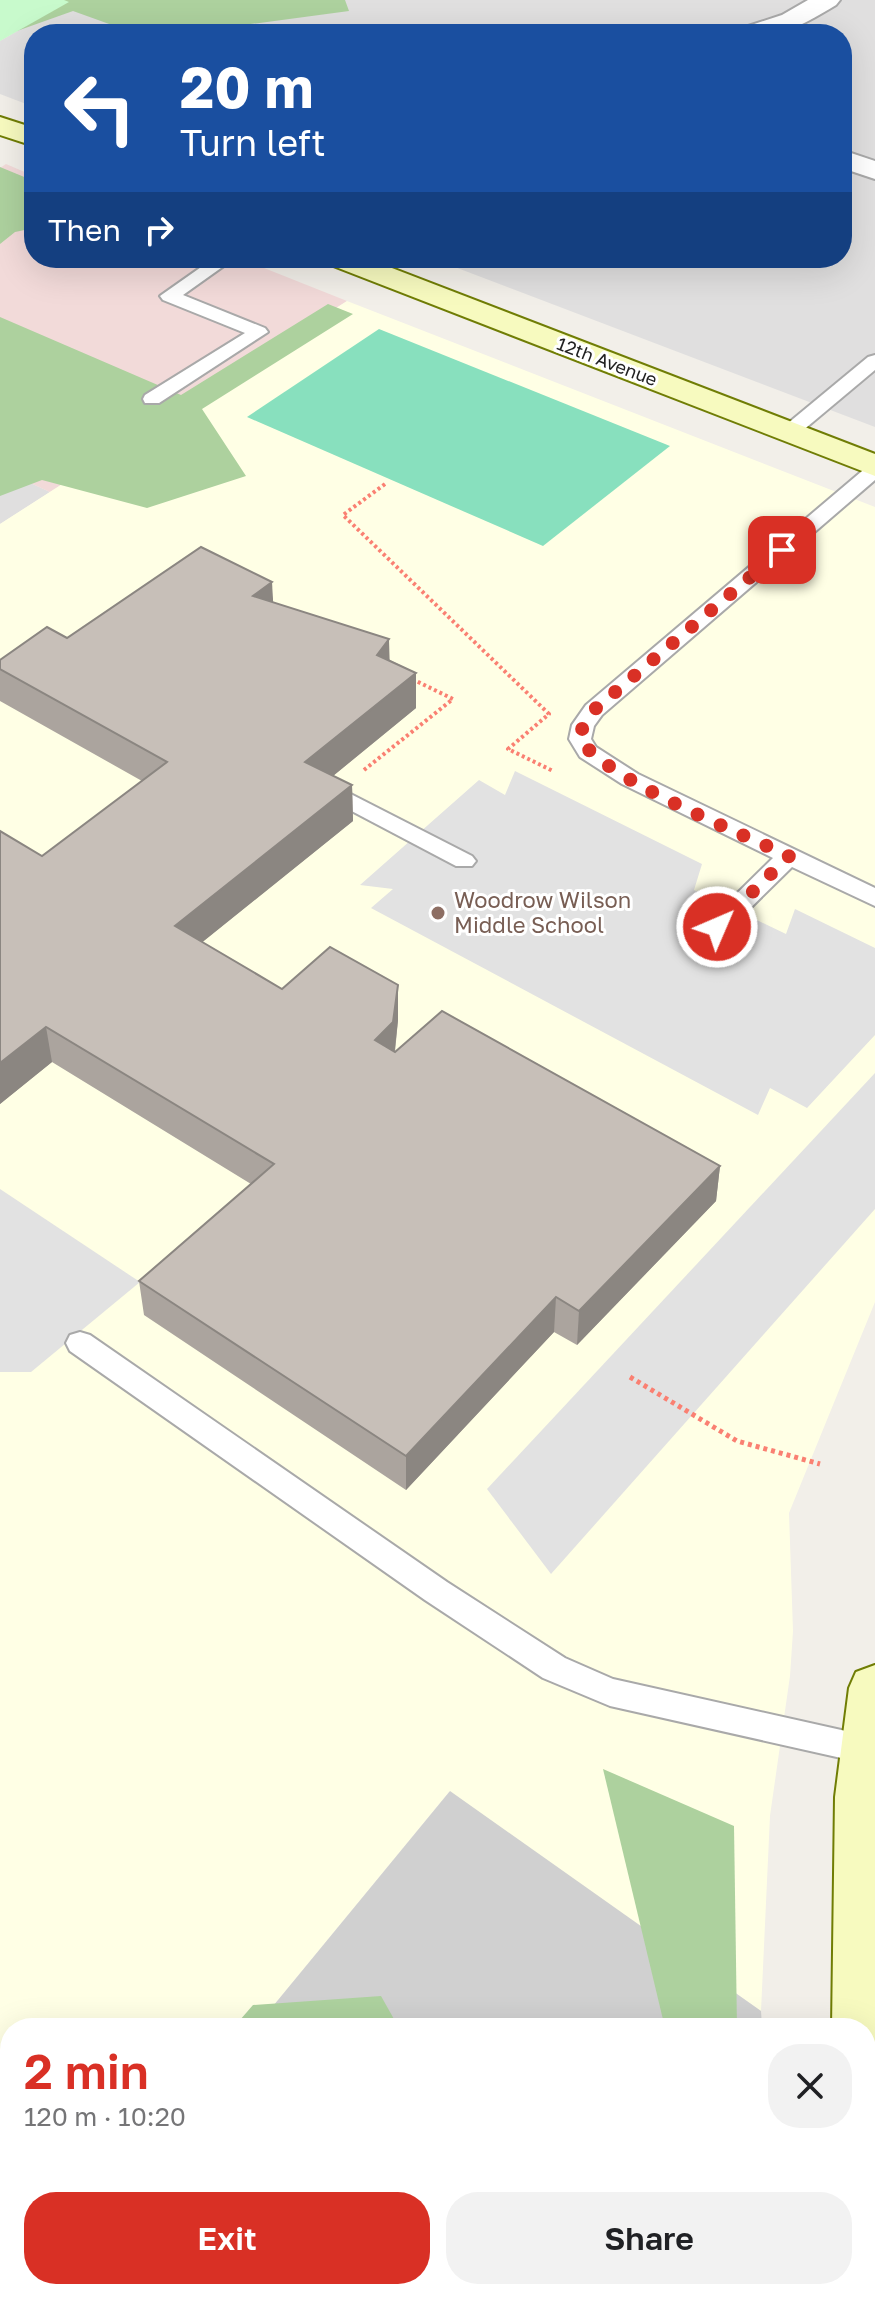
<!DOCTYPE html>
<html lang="en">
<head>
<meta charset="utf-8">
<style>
	:root { --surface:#fff; --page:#f2f2f2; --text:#202124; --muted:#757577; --accent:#d93025 }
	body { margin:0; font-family:"Golos Text",sans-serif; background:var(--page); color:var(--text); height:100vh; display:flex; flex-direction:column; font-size:30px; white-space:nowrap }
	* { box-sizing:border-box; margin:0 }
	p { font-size:26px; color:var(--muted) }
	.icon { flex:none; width:44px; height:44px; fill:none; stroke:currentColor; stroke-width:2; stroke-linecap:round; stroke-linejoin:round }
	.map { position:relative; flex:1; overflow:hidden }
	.details { position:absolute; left:0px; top:2018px; width:876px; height:282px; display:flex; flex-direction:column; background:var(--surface); border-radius:32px 32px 0 0; box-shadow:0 8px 32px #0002 }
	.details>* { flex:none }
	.hud { position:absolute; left:24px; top:24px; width:828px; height:244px; border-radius:32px; box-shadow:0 8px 32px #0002; background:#1a4fa0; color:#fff; overflow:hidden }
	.pin { position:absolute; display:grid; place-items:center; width:68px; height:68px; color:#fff; margin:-34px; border-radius:16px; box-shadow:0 4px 12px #0006 }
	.me { position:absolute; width:88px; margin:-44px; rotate:45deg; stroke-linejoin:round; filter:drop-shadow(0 0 6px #0008) }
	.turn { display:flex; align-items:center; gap:28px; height:168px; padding:0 24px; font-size:36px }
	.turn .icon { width:104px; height:104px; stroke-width:2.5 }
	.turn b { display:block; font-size:56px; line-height:68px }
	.then { display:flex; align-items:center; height:76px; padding:0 24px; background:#0003; gap:16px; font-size:30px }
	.round { display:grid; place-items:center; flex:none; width:84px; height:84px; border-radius:32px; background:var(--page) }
	.head { display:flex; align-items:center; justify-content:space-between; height:136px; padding:0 24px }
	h1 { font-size:48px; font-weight:600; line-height:60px; color:var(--accent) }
	.cta { display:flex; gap:16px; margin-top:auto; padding:16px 24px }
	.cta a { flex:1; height:92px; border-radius:32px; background:var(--accent); color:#fff; font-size:32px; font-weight:600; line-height:92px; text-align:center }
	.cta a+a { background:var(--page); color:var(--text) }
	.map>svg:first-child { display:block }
</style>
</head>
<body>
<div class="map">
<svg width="875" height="2299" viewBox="0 0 875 2299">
	<rect width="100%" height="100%" fill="#f2efe9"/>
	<g fill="#e0dfdf">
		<path d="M64 0H875V427L431 258H842V34H34V107L0 94V41L68 2Z"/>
		<path d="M0 469 50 492 0 524Z"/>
	</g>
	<path fill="#f2dad9" d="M6 164 34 176V258H239L347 301 50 492 0 469V168Z"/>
	<path fill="#ffffe5" d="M347 301 875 507V1302L789 1513 793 1631 790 1676 770 1816 761 2011 449 1792 255 2028H10V2290L0 2299V524Z"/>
	<path fill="#d0d0d0" d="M450 1791 761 2011 762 2028H255Z"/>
	<g fill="#add19e">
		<path d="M0 0H345L349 11 176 34H137L73 11 0 37Z"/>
		<path d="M0 167 34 181V228L15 232 0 244Z"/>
		<path d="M328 304 353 314 202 409 246 476 147 508 42 480 0 496V317L181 395Z"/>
		<path d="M603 1769 734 1826 737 2028H665Z"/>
		<path d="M381 1996 399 2028H233L253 2005Z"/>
		<path d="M10 2278V2290H749L750 2299H0V2289Z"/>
	</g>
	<path fill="#c8facc" d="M0 0H64L69 2 0 41Z"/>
	<path fill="#88e0be" d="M379 329 670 446 543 546 247 417Z"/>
	<g fill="#e2e2e2">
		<path d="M515 771 702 864 694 890 786 934 795 909 875 948V1035L807 1108 770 1088 758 1115 371 908 393 889 360 885 479 780 505 795Z"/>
		<path d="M875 1073V1209L551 1574 487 1489Z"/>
		<path d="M0 1189 140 1282 31 1372H0Z"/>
	</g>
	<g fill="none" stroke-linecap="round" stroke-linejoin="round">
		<g stroke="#a9a9a9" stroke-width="4">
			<g id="lane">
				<path d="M214 258H235L183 295 265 328 268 332 159 403H145L143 399 145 395 245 333 163 300 160 296Z"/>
				<path d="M875 355V370L795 437H781L778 433 781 429 868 357Z"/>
				<path d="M875 464V480L602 715 594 726 591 739 596 747 638 774 875 888V906L792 867 725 933H709L705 927 709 921 773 858 622 784 580 757 569 739 572 725 586 705 868 466Z"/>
				<path d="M335 786 472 856 476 861 472 866H456L327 798 324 793 327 788Z"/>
				<path d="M80 1332 90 1335 447 1582 565 1658 613 1679 868 1736 875 1738V1762L868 1764 610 1706 543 1678 425 1600 70 1351 66 1343 70 1335Z"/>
			</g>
		</g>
		<g stroke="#a9a9a9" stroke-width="4">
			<g id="street">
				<path d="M808 0H840L836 5C794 30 787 34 738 34L742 28 782 15Z"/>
				<path d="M842 150 875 161V179L842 168Z"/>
			</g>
		</g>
		<g stroke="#707d05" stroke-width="4">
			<g id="secondary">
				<path d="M0 117 34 128V146L0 135Z"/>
				<path d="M324 258H366L875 454V476L328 264Z"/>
				<path d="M875 1665V2051L866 2054V2028H832L835 1797 849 1688 856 1672Z"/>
				<path d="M866 2072 875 2075V2208L866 2204Z"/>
			</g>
		</g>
		<g stroke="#fa8072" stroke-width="4" stroke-dasharray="3 3" stroke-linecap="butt">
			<path d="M385 484 343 515 549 714 508 749 553 771"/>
			<path d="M364 770 453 699 410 678"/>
		</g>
		<path stroke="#fa8072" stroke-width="5" stroke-dasharray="4 4" stroke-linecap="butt" d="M630 1377 737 1441 820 1464"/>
		<use href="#lane" fill="#fff" fill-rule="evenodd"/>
		<use href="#street" fill="#fff" fill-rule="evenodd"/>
		<use href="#secondary" fill="#f7fabf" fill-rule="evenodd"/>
	</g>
	<path fill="#aba49e" d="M273 602 416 673V708L333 776 352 785 353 821 202 942 282 989 398 1020 395 1052 720 1166 716 1201 577 1345 554 1332 406 1490 144 1315 139 1281 251 1184 52 1062 0 1104V831L42 856 142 781 0 701V660L67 638Z"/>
	<g fill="#8b8681">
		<path d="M272 582 274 617 253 596Z"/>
		<path d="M389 639 390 674 377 655Z"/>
		<path d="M416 673V708L306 798 305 762Z"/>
		<path d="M352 785 353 821 179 961 175 926Z"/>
		<path d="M398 985V1020L394 1057 375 1040Z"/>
		<path d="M46 1027 52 1062 0 1104V1063Z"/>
		<path d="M720 1166 716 1201 577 1345 579 1311Z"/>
		<path d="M556 1297 554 1332 406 1490V1456Z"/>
	</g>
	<path fill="#c7bfb8" stroke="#8b8681" stroke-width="2" d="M201 547 272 582 253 596 389 639 377 655 416 673 305 762 352 785 175 926 282 989 330 947 398 985 393 1022 375 1040 395 1052 442 1011 720 1166 579 1311 556 1297 406 1456 139 1281 274 1164 46 1027 0 1063V831L42 856 167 762 0 669V660L47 627 67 638Z"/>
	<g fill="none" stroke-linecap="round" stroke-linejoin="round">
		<path stroke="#d93025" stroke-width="14" stroke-dasharray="0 25.2" d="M717 927 789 856C742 834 603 778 580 739L583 725 594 710 782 550"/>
	</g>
	<circle fill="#8d6e63" stroke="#fff" stroke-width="3" cx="438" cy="913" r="8"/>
	<g text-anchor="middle" stroke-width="6" stroke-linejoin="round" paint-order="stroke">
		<g font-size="18" fill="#222" stroke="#fff">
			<text transform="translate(607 362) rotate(21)" y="6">12th Avenue</text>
		</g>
		<g font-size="22" fill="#785e54" stroke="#fff" text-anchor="start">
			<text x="454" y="908">Woodrow Wilson<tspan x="454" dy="25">Middle School</tspan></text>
		</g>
	</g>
</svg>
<div class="pin" style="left:782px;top:550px;background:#d93025"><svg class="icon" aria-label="arrive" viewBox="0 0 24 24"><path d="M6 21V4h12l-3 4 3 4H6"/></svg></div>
<svg class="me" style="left:717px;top:927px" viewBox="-20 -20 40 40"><circle r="17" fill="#d93025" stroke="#fff" stroke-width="3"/><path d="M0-11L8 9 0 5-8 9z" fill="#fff"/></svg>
<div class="hud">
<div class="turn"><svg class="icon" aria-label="left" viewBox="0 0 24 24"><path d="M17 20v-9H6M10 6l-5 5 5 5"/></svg><div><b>20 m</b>Turn left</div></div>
<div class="then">Then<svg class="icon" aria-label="right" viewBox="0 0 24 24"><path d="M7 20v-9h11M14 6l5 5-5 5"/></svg></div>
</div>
<section class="details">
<div class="head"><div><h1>2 min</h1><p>120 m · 10:20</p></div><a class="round"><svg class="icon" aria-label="close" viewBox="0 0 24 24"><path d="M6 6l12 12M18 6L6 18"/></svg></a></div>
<div class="cta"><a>Exit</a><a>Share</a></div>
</section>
</div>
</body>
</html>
